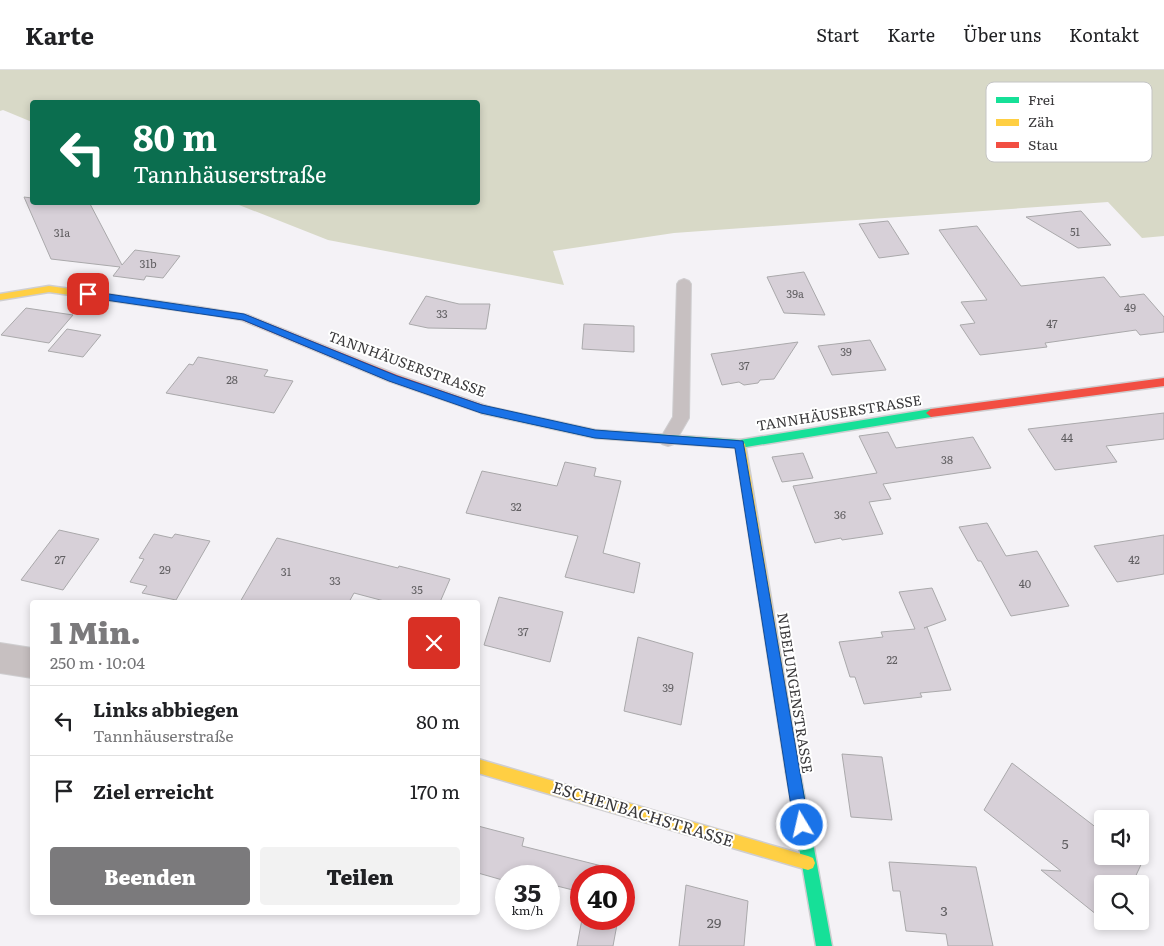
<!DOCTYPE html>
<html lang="de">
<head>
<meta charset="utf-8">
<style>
	:root { --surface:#fff; --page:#f2f2f2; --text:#202124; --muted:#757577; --line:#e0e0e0; --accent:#7b7a7c }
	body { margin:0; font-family:Literata,serif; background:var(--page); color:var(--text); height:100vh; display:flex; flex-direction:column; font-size:19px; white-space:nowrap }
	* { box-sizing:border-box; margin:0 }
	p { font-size:16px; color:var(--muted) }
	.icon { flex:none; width:28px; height:28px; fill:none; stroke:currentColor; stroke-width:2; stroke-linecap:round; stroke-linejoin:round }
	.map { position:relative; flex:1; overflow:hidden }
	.sheet { position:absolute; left:30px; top:530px; width:450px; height:315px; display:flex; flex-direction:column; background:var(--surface); border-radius:5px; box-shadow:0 2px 8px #0003 }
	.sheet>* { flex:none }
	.top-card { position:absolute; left:30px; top:30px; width:450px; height:105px; border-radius:5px; box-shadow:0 2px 8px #0003; background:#0b6e4f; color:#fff; overflow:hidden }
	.tools { position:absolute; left:1094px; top:740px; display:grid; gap:10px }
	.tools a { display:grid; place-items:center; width:55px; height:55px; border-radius:5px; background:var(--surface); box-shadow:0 2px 8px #0003; font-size:25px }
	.speed { position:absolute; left:495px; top:795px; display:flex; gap:10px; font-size:25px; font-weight:700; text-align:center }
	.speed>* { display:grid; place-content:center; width:65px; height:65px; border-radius:50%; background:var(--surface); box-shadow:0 2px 8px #0003; line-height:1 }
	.speed small { font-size:12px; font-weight:400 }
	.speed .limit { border:8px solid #d22; background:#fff; color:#111 }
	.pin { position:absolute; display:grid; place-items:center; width:42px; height:42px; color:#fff; margin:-21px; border-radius:10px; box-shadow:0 2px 8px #0006 }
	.me { position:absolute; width:55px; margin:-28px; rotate:351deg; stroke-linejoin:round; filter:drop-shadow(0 0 4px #0008) }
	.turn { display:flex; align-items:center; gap:18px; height:105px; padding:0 20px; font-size:22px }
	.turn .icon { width:65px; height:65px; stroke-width:2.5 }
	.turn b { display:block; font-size:35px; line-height:42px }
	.round { display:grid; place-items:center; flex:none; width:52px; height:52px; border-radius:5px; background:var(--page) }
	.summary { display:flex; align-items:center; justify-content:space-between; height:85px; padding:0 20px }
	h1 { font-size:30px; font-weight:800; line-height:38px; color:var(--accent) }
	.action { display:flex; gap:10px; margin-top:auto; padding:10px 20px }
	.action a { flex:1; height:58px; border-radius:5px; background:var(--accent); color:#fff; font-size:20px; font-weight:800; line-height:58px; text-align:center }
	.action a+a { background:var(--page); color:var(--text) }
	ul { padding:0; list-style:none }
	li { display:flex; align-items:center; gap:15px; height:70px; padding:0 20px; border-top:1px solid var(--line) }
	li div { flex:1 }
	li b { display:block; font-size:19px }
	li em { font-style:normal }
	header { display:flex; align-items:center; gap:30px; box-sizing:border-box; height:70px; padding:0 25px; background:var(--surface); border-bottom:1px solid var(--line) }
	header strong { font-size:24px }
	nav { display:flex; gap:28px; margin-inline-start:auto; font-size:18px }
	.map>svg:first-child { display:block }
</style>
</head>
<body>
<header>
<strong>Karte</strong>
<nav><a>Start</a><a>Karte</a><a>Über uns</a><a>Kontakt</a></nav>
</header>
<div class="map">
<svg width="1164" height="876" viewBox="0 0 1164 876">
	<rect width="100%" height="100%" fill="#f4f2f6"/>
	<path fill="#d8d9c7" d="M0 0H1164V166L1142 168 1108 132 674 163 553 181 564 215 328 170 234 133 478 132V32H32V52L3 40 0 41Z"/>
	<g fill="#d7d0d8" stroke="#aaa9ab">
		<path d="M24 127 32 128V132H89L122 195 135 180 180 186 163 208 146 206 144 210 113 206 120 197 51 189Z"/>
		<path d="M1081 141 1111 175 1078 178 1026 147Z"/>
		<path d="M888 151 909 184 879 188 859 154Z"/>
		<path d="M977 156 1021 216 1104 207 1120 227 1144 224 1164 247V262L1140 265 1136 260 1045 273 1047 277 980 285 960 255 975 253 961 232 987 230 939 160Z"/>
		<path d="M804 202 825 245 784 243 767 207Z"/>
		<path d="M426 226 459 234H490L486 259 428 258 409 254Z"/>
		<path d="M26 238 73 245 49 273 1 265Z"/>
		<path d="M584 254 634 256V282L582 279Z"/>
		<path d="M67 259 101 265 83 287 48 281Z"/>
		<path d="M870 270 886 300 832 305 818 276Z"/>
		<path d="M798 272 774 309 760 310 758 313 744 315 739 312 722 315 711 284Z"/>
		<path d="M198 287 268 300 264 306 293 311 274 343 166 323 189 294 193 295Z"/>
		<path d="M1164 343V369L1106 376 1117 392 1055 400 1028 359Z"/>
		<path d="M888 362 896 378 973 367 991 398 883 414 891 429 869 432 883 464 842 470 841 468 815 473 793 416 877 403 859 366Z"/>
		<path d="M803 383 813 408 782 412 772 387Z"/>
		<path d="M565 392 596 398 594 406 621 411 603 483 640 493 634 523 565 507 578 466 466 443 482 401 557 416Z"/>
		<path d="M987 453 1006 486 1037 481 1069 536 1011 546 981 491H978L959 457Z"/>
		<path d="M59 460 99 469 63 520 21 510Z"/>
		<path d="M154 464 172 468 175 464 210 471 176 530 142 523 147 516 130 512 144 489 139 488Z"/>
		<path d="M1164 465V504L1117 512 1094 476Z"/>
		<path d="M277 468 398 498 399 496 450 509 440 532H388L354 523 349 532H240Z"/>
		<path d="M932 518 946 550 924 558 927 557 951 620 920 623 922 627 864 634 855 607H850L839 572 883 567 881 562 915 559 899 522Z"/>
		<path d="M499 527 563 542 550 592 484 575Z"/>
		<path d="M638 567 693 583 681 655 624 641Z"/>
		<path d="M842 684 882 687 892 750 851 747Z"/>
		<path d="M1012 693 1102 762V786H1145L1132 814H1102V849L1041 800 1061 801 984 740Z"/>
		<path d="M478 756 524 768 522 776 606 797 604 806H581V822L549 814V806H517L506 804V811L478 803Z"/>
		<path d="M889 792 976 797 993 876H948L946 864 906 861 900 821H893Z"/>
		<path d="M686 815 748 831 744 876H679Z"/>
		<path d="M582 849H618L613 876H577Z"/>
	</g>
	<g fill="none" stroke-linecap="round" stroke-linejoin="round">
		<g stroke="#cfced0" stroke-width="2">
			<path id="lane" d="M684 209 689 211 691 214 689 348 674 374 668 376 662 374 660 369 673 347 677 214 679 211Z"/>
		</g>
		<g stroke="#cfced0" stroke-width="2">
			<path id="street" d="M0 573 32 578V608L0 603Z"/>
		</g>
		<g stroke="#cfced0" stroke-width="3">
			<g id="fast">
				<path d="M485 336 595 360 740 370 931 339 936 343 931 347 740 378 595 368 481 343 480 340Z"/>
				<path d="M793 695 798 697 800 702 832 876H816L786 702 788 697Z"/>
			</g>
		</g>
		<g stroke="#cfced0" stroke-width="3">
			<g id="slow">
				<path d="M49 216 198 237 203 240 198 243 49 222 0 230V224Z"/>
				<path d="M740 370 745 374 800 702 798 707 793 709 788 707 786 702 735 374Z"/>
				<path d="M478 689 808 786 813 788 815 793 813 798 808 800 478 703Z"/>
			</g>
		</g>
		<g stroke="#cfced0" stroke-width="3">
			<g id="jam">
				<path d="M198 237 247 245 397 305 489 337 490 340 485 344 389 311 242 250 195 242 193 240Z"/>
				<path d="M1164 308V316L931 347 926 343 931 339Z"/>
			</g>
		</g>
		<use href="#lane" fill="#c7c0c1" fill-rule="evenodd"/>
		<use href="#street" fill="#c7c0c1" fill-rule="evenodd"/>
		<use href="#fast" fill="#16e098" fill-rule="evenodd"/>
		<use href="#slow" fill="#ffcf43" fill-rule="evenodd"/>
		<use href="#jam" fill="#f24e42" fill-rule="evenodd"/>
	</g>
	<path fill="#1a73e8" stroke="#114b97" d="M88 221 244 244 397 306 482 335 595 360 743 371 809 755 807 760 802 762 796 760 794 755 735 378 595 368 481 343 389 311 243 250 85 227V222Z"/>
	<g text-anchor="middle" stroke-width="4" stroke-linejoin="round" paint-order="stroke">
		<g font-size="11" fill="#615f62">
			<text x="1075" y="166">51</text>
			<text x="62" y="167">31a</text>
			<text x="148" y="198">31b</text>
			<text x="795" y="228">39a</text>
			<text x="1130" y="242">49</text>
			<text x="442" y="248">33</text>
			<text x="1052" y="258">47</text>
			<text x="846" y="286">39</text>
			<text x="744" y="300">37</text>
			<text x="232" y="314">28</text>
			<text x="1067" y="372">44</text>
			<text x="947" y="394">38</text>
			<text x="516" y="441">32</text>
			<text x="840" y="449">36</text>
			<text x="60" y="494">27</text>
			<text x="1134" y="494">42</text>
			<text x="165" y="504">29</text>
			<text x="286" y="506">31</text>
			<text x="335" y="515">33</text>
			<text x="1025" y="518">40</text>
			<text x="417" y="524">35</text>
			<text x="523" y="566">37</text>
			<text x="892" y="594">22</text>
			<text x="668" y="622">39</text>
		</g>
		<g font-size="14" fill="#3a393b" stroke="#fff">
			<text transform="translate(407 294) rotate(20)" y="5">TANNHÄUSERSTRASSE</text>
			<text transform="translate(839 343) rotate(-9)" y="5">TANNHÄUSERSTRASSE</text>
			<text transform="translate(795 623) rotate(81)" y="5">NIBELUNGENSTRASSE</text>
		</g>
		<g font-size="14" fill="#615f62">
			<text x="1065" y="779">5</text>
			<text x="944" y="846">3</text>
			<text x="714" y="858">29</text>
		</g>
		<g font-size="16" fill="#3a393b" stroke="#fff">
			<text transform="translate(643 744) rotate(17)" y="6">ESCHENBACHSTRASSE</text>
		</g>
	</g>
	<rect x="986" y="12" width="166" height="80" rx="8" fill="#fff" stroke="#c4c4c4" stroke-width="1"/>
	<rect x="996" y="27" width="23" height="6" fill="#16e098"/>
	<rect x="996" y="49" width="23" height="7" fill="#ffcf43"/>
	<rect x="996" y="72" width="23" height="6" fill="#f24e42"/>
	<g font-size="14" fill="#3a393b">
		<text x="1028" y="35">Frei</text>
		<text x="1028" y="57">Zäh</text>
		<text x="1028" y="80">Stau</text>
	</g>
</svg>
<div class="tools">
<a><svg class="icon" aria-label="sound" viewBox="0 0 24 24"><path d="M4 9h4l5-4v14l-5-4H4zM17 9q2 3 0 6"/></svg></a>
<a><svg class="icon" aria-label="search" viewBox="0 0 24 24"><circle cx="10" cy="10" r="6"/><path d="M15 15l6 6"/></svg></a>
</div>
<div class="speed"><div>35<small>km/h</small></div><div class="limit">40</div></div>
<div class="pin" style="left:88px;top:224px;background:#d93025"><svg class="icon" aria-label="arrive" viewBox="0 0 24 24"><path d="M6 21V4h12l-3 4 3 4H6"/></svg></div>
<svg class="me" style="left:802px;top:755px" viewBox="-20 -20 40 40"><circle r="17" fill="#1a73e8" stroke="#fff" stroke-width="3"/><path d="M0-11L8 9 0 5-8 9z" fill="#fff"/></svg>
<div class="top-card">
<div class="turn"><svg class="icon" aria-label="left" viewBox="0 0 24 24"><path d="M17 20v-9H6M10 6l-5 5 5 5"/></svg><div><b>80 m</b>Tannhäuserstraße</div></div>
</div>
<section class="sheet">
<div class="summary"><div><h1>1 Min.</h1><p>250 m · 10:04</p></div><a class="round" style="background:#d93025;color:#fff"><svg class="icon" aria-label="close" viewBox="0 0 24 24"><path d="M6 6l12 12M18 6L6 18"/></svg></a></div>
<ul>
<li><svg class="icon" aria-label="left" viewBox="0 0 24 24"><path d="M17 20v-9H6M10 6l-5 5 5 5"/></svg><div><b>Links abbiegen</b><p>Tannhäuserstraße</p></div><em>80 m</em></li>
<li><svg class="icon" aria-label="arrive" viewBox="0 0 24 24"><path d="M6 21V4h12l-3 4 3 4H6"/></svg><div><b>Ziel erreicht</b></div><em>170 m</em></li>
</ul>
<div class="action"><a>Beenden</a><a>Teilen</a></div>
</section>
</div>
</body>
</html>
